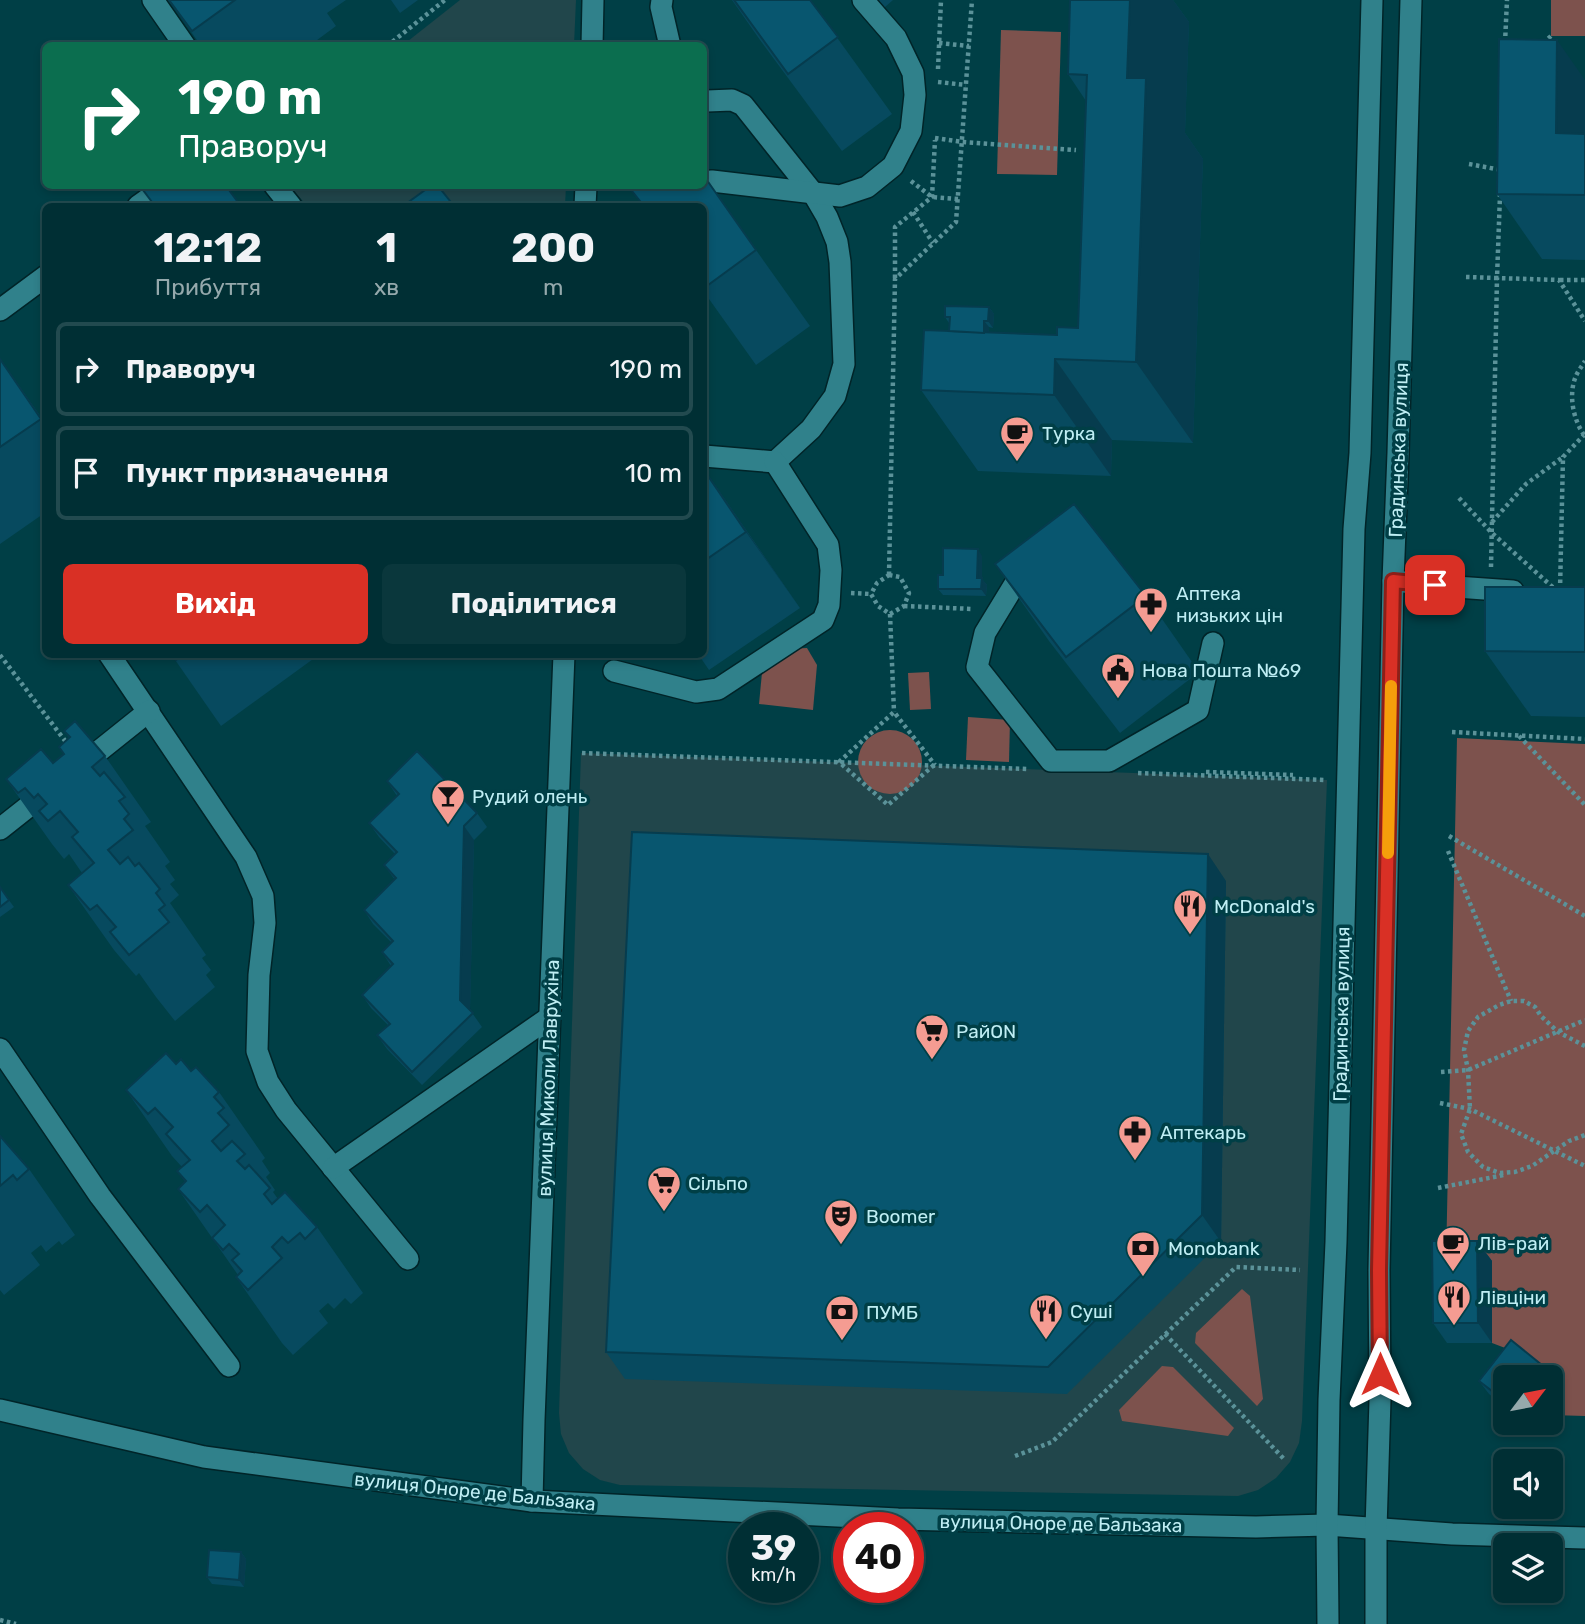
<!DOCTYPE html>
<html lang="uk">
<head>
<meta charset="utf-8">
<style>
	:root { --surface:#002f34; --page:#0a373c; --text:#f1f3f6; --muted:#95a9ac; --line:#224a4f; --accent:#d93025 }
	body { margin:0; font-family:Rubik,sans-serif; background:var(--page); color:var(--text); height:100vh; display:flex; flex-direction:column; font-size:26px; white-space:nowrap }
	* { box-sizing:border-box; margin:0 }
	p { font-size:23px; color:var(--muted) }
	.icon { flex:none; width:38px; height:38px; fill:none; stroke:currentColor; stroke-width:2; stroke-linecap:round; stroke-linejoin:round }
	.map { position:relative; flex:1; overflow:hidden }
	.panel { position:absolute; left:42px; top:203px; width:665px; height:455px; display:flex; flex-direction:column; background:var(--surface); border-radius:10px; box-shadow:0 4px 10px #0003,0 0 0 2px var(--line) }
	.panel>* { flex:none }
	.banner { position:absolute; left:42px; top:42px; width:665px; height:147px; border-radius:10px; box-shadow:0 4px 10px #0003,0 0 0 2px var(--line); background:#0b6e4f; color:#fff; overflow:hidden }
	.needle { width:46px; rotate:58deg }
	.controls { position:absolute; left:1493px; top:1365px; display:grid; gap:14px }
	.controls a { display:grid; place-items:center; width:70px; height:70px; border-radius:10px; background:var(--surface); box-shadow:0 4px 10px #0003,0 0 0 2px var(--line); font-size:35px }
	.speed { position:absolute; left:728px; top:1512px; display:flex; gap:14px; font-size:35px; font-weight:700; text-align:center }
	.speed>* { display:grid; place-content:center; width:91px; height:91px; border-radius:50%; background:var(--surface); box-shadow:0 4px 10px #0003,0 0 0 2px var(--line); line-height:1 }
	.speed small { font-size:18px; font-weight:400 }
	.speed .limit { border:10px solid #d22; background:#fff; color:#111 }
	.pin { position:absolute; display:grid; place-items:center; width:60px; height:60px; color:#fff; margin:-30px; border-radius:14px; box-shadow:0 4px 10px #0006 }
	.me { position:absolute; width:77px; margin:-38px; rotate:0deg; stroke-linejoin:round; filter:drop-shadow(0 0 5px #0008) }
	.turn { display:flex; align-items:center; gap:24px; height:147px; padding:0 21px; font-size:32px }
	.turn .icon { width:91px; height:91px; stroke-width:2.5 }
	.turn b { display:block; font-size:49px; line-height:60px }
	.eta { display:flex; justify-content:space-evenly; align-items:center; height:119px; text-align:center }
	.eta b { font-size:42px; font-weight:700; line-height:49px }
	.button { display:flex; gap:14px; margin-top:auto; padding:14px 21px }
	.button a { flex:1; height:80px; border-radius:10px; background:var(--accent); color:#fff; font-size:28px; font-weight:700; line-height:80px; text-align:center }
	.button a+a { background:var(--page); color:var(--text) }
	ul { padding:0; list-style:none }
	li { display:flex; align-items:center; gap:21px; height:94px; margin:0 14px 10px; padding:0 7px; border:4px solid var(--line); border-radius:10px }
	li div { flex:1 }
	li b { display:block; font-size:26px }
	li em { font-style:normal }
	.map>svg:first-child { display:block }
</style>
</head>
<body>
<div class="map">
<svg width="1585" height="1624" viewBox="0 0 1585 1624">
	<rect width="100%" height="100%" fill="#003f46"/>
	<g fill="#21464b">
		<path d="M460 0H576L574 45H403Z"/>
		<path d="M290 186H566L565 206H307Z"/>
		<path d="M581 753 1327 780 1302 1421 1299 1443 1290 1462 1276 1478 1258 1490 1238 1496 620 1485 600 1480 583 1469 569 1453 561 1434 559 1413Z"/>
	</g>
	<g fill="#7d524d">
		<rect x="1551" y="0" width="34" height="36"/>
		<path d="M1001 30 1061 32 1057 175 997 174Z"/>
		<path d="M807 648 817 665 813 710 759 704 763 662 787 649Z"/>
		<path d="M929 672 931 709 910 710 908 673Z"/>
		<path d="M968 717 1010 720 1009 762 966 760Z"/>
		<circle cx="890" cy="762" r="32"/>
		<path d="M1457 738 1585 744V1416L1551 1415V1394L1558 1384 1521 1354 1492 1343 1491 1261H1446Z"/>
		<path d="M1242 1289 1250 1296 1263 1399 1257 1406 1195 1343 1196 1333Z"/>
		<path d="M1162 1366 1173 1367 1234 1428 1228 1436 1122 1421 1119 1410Z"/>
	</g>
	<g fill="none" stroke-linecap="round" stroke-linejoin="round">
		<g stroke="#012428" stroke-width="24">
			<g id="minor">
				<path d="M153 0 185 46"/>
				<path d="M662 0 661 7 670 46"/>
				<path d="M592 46 593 0"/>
				<path d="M704 100 707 101 732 100 743 105 813 193 827 217 837 242 840 262 844 364 835 396 811 429 775 462 704 456"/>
				<path d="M704 182 712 181 840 196 867 187 893 166 911 131 915 95 913 73 896 38 863 0"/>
				<path d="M275 186 291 206"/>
				<path d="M138 206 166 186"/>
				<path d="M585 206 586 186"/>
				<path d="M0 310 46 276"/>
				<path d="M1027 564 985 633 977 667 1051 761H1109L1198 710 1213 643"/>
				<path d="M1393 581 1456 587 1513 591"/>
				<path d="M109 654 246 857 263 896 265 923 259 975 257 1051 268 1082 286 1110 408 1259"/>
				<path d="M614 671 696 692 718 689 823 620 829 605 831 570 828 545 775 462"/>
				<path d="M79 767 149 711"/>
				<path d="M0 829 48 791"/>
				<path d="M0 1049 100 1196 229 1366"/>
				<path d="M333 1168 550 1017"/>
				<path d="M0 1410 204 1457 532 1501 898 1519 1256 1527 1327 1525 1452 1534 1585 1538"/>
				<path d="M532 1501 534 1420 564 654"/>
				<path d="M1328 1624 1327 1525 1329 1400 1336 1242 1354 529 1360 453 1372 0"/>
				<path d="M1376 1624V1529L1380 1400 1379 1270 1393 581 1398 453 1411 0"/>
			</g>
		</g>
		<g stroke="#5b9299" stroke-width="4.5" stroke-dasharray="3.5 3.5" stroke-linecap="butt">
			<path d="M939 43 969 46"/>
			<path d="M1505 43 1507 0"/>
			<path d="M1543 43 1551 36"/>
			<path d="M387 46 445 0"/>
			<path d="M938 69 941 0"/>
			<path d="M938 82 966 85"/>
			<path d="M935 138 962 142 1076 150"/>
			<path d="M1469 164 1501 170"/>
			<path d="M911 181 932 197 958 199"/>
			<path d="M913 212 933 243"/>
			<path d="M1466 277 1497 278 1500 195"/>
			<path d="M895 278V227L932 197 935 140"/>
			<path d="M1560 280H1585"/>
			<path d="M1584 435C1573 419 1568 394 1576 376 1578 371 1582 366 1585 361"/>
			<path d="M1459 498 1492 533 1557 591"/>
			<path d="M1492 522 1526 484 1563 457"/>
			<path d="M1491 567 1497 278 1559 280 1585 321"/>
			<path d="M889 575 895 279 956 222 972 0"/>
			<path d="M889 575 900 577 909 593 904 606 890 614 878 606 871 594 877 583Z"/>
			<path d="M1560 590 1563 457 1584 435"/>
			<path d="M851 593 871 594"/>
			<path d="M904 606 973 609"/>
			<path d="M890 614 894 712"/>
			<path d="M0 655 69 746"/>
			<path d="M1452 732 1585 739"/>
			<path d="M1519 736 1585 805"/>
			<path d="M582 753 1028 769"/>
			<path d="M934 765 888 805 839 762 894 712 935 765"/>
			<path d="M1206 772 1293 775"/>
			<path d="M1138 773 1325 780"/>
			<path d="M1449 836 1585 916"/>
			<path d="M1448 851 1511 1001"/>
			<path d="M1585 1046 1558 1032 1541 1016 1535 1007 1524 1001H1511L1499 1005 1478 1017 1468 1031 1464 1050 1468 1070 1470 1109 1461 1134 1468 1152 1483 1167 1500 1173 1515 1172 1532 1166 1569 1141 1585 1135"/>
			<path d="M1441 1072 1468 1070 1585 1020"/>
			<path d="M1440 1103 1470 1109 1585 1166"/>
			<path d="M1438 1188 1504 1175"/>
			<path d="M1165 1334 1284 1459"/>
			<path d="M1015 1456 1052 1442 1236 1267 1300 1270"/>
			<path d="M0 1620 16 1624"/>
		</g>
		<use href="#minor" stroke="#30818b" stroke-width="21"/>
	</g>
	<g fill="#074a5f">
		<path d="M169 0H346L327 13 336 26 309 46H201Z"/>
		<path d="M391 0H418L400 13Z"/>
		<path d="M732 0H810L892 114 842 151 760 40Z"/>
		<path d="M879 0H893L885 7Z"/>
		<path d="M1070 0H1173L1189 22 1185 133 1203 159 1193 443 1112 440 1111 476 978 471 921 390 949 331V323L945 317 989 307 994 314 993 328 989 327V333L1057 335 1078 328 1086 101 1068 74Z"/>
		<path d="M1585 80V260L1542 259 1497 194Z"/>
		<path d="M422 186H449L442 191 425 190Z"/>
		<path d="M704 206 756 250 810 326 756 365 704 292Z"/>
		<path d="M0 359 46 424V512L0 544Z"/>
		<path d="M704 469 800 608 709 670 698 654H704Z"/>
		<path d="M982 556V579L987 585 986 596 943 595 938 589 943 575Z"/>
		<path d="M995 564 1146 596 1199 672 1120 733 1049 641Z"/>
		<path d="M1585 587V717L1531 716 1485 651Z"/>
		<path d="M171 654H320L221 726Z"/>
		<path d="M64 731 105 756 151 822 145 826 170 862 165 866 175 880 170 884 179 895 170 903 206 955 202 958 211 970 206 975 215 987 175 1021 156 997 139 973 136 976 114 950 68 885 82 873 69 854 64 859 52 844 6 779 53 763 64 754 59 747 69 738Z"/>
		<path d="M387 781 477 813 487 827 474 840 470 1010 482 1027 422 1085 387 1049 377 1035 388 1025 371 1008 362 995 391 966 382 952 392 943 373 924 364 910 395 880 384 865 395 854 379 837 369 823 397 796Z"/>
		<path d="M1226 881 1221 1242 1067 1394 625 1379 606 1352Z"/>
		<path d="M0 888 14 907 0 917Z"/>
		<path d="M176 1064 219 1092 265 1158 262 1161 270 1173 266 1177 275 1190 273 1192 278 1199 317 1227 363 1293 351 1304 345 1298 334 1309 328 1303 319 1311 328 1323 293 1355 282 1343 236 1277 238 1275 178 1189 185 1182 177 1171 182 1167 172 1156 126 1090Z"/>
		<path d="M0 1136 29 1169 75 1235 62 1245 59 1241 46 1252 41 1245 31 1253 40 1265 4 1295 0 1290Z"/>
		<path d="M1477 1241 1492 1261V1343H1447L1433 1323Z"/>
		<path d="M1548 1370 1558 1384 1505 1377V1407L1489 1394 1479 1381Z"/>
		<path d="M241 1552 246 1559 244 1587 212 1584 207 1577Z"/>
	</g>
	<g fill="#063c4e">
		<path d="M1130 0H1173L1189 22 1185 133 1203 159 1193 443 1136 362 1127 78Z"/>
		<path d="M1557 40 1585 80V174L1556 133Z"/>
		<path d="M989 307 994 314 993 328 988 321Z"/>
		<path d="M984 321 989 327 988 354 983 347Z"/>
		<path d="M1055 359 1112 440 1111 476 1054 395Z"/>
		<path d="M704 469 729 506 800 608 746 532Z"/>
		<path d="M978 549 982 556V579L987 585 986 596 981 589 977 578Z"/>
		<path d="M464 826 474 840 470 1013 460 1000Z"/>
		<path d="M1208 854 1226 881 1221 1242 1202 1215Z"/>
		<path d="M1477 1241 1492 1261V1343L1478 1323Z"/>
		<path d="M1548 1370 1558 1384 1550 1394V1377H1543Z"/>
		<path d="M241 1552 246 1559 244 1587 239 1580Z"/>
	</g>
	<g fill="#08566f" stroke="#063c4e" stroke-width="2">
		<path d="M169 0H235L192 31Z"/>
		<path d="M734 0H810L838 37 788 74Z"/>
		<path d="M1070 0H1130L1127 78H1146L1136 362 1055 359 1054 395 921 390 924 330 1057 335V327L1078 328 1087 75 1068 74Z"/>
		<path d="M1499 39 1557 40 1556 133 1585 134V195L1497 194Z"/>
		<path d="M704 176 756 250 704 288V206H644L628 186H704Z"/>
		<path d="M140 186H226L240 205 238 206H155Z"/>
		<path d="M422 186H438L454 206H403L425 190Z"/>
		<path d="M945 306 989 307 988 321H984V333L949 331 950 317H945Z"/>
		<path d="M0 359 41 419 0 447Z"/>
		<path d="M704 470 746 532 704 561Z"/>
		<path d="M1074 504 1146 596 1066 657 995 564Z"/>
		<path d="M943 548 978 549 977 578H982L981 589H938V575H943Z"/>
		<path d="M1485 587H1585V652L1485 651Z"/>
		<path d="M172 654H183L176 660Z"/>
		<path d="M75 721 105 756 92 767 100 776 104 772 125 797 119 801 129 814 124 819 133 830 108 850 120 864 128 857 135 866 139 863 160 889 156 893 165 905 159 910 169 922 129 955 110 932 116 927 97 905 90 910 68 885 94 863 72 837 78 832 60 811 48 821 39 811 47 804 38 794 34 798 25 788 18 793 6 779 41 749 53 763 64 754 59 747 70 737 64 731Z"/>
		<path d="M417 751 477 813 464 826 460 1000 473 1013 412 1072 377 1035 390 1024 362 995 393 964 382 952 393 941 364 910 396 878 384 865 397 852 369 823 399 794 387 781Z"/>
		<path d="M632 832 1208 854 1202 1215 1048 1367 606 1352Z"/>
		<path d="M0 887 9 900 0 907Z"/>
		<path d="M166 1053 176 1064 181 1059 191 1071 196 1067 219 1092 214 1097 224 1108 218 1113 229 1125 212 1141 221 1151 232 1141 245 1154 237 1161 245 1169 249 1165 270 1188 264 1194 272 1204 285 1192 317 1227 305 1239 300 1233 288 1243 282 1237 272 1247 282 1258 248 1290 236 1277 242 1271 232 1260 239 1254 229 1244 223 1250 212 1238 225 1225 207 1205 200 1212 178 1189 186 1181 177 1171 190 1160 166 1134 173 1127 155 1108 148 1114 126 1090Z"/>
		<path d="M0 1136 29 1169 17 1180 13 1175 0 1186Z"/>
		<path d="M1432 1241H1477L1478 1323H1433Z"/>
		<path d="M1511 1340 1548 1370 1543 1377H1505V1401L1479 1381Z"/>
		<path d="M209 1550 241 1552 239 1580 207 1577Z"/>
	</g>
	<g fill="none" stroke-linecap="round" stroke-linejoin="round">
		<g stroke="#8d1f18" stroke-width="18">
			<path id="route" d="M1380 1374 1379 1270 1393 581 1435 585"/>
		</g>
		<use href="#route" stroke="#d93025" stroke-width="12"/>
		<path stroke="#f59e0b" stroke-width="12" d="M1388 853 1391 686"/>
	</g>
	<defs>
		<g id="cafe-pin" transform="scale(1.75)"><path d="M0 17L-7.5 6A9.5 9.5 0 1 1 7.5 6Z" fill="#f59c92" stroke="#003f46"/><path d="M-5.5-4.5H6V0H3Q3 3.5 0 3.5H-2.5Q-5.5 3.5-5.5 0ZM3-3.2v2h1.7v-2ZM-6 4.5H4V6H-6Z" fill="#111"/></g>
		<g id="pharmacy-pin" transform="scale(1.75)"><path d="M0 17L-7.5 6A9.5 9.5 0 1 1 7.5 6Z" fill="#f59c92" stroke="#003f46"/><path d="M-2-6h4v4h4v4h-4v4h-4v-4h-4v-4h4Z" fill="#111"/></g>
		<g id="civic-pin" transform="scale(1.75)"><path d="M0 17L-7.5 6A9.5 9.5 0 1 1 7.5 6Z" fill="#f59c92" stroke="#003f46"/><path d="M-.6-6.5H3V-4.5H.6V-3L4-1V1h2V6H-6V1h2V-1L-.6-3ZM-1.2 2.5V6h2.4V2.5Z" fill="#111"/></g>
		<g id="bar-pin" transform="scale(1.75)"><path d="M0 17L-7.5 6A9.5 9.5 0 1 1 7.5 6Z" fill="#f59c92" stroke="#003f46"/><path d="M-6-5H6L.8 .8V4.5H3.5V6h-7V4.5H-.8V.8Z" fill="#111"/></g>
		<g id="restaurant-pin" transform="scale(1.75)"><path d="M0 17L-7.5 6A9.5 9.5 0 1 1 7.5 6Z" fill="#f59c92" stroke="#003f46"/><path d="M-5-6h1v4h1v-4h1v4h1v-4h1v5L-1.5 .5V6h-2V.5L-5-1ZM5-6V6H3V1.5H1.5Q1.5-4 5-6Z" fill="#111"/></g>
		<g id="supermarket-pin" transform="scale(1.75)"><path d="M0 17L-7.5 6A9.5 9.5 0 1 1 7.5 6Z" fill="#f59c92" stroke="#003f46"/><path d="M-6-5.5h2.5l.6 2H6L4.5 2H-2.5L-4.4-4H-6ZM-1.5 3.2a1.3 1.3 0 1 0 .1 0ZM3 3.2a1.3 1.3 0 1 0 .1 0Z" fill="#111"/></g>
		<g id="theatre-pin" transform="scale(1.75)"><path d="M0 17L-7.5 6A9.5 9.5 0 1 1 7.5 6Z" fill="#f59c92" stroke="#003f46"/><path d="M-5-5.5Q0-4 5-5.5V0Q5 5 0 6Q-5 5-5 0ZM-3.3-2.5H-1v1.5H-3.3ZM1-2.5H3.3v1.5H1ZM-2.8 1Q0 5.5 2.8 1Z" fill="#111"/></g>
		<g id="bank-pin" transform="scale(1.75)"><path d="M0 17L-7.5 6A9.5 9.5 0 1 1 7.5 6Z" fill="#f59c92" stroke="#003f46"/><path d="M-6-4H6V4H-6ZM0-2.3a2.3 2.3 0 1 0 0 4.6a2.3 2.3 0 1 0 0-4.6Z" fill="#111"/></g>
	</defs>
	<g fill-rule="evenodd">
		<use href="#cafe-pin" x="1017" y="433"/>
		<use href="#pharmacy-pin" x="1151" y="604"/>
		<use href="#civic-pin" x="1118" y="670"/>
		<use href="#bar-pin" x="448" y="796"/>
		<use href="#restaurant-pin" x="1190" y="906"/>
		<use href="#supermarket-pin" x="932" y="1031"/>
		<use href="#pharmacy-pin" x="1135" y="1132"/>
		<use href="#supermarket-pin" x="664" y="1183"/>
		<use href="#theatre-pin" x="841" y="1216"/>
		<use href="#cafe-pin" x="1453" y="1243"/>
		<use href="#bank-pin" x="1143" y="1248"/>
		<use href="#restaurant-pin" x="1454" y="1297"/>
		<use href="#restaurant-pin" x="1046" y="1311"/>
		<use href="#bank-pin" x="842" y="1312"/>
	</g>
	<g text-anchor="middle" stroke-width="7" stroke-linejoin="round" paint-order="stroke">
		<g font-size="19" fill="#bfeef4" stroke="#003f46" text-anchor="start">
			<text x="1042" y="440">Турка</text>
			<text x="1176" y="600">Аптека<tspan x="1176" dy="22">низьких цін</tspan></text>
			<text x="1142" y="677">Нова Пошта №69</text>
			<text x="472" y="803">Рудий олень</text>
			<text x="1214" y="913">McDonald's</text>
			<text x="956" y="1038">РайON</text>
			<text x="1160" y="1139">Аптекарь</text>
			<text x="688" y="1190">Сільпо</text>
			<text x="866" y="1223">Boomer</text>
			<text x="1478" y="1250">Лів-рай</text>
			<text x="1168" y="1255">Monobank</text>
			<text x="1478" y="1304">Лівціни</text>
			<text x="1070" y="1318">Суші</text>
			<text x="866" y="1319">ПУМБ</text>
		</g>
		<g font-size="19" fill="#bfeef4" stroke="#003f46">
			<text transform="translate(1398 450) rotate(-88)" y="7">Градинська вулиця</text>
			<text transform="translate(1341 1014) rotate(-89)" y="7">Градинська вулиця</text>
			<text transform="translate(548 1078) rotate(-88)" y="7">вулиця Миколи Лаврухіна</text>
			<text transform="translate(475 1491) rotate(6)" y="7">вулиця Оноре де Бальзака</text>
			<text transform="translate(1061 1523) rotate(1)" y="7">вулиця Оноре де Бальзака</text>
		</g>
	</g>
</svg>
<div class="controls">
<a><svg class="needle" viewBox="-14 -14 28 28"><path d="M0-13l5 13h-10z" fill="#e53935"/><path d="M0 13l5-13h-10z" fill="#95a9ac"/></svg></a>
<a><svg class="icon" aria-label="sound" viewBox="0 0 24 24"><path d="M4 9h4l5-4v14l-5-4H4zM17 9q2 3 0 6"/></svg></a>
<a><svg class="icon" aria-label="layers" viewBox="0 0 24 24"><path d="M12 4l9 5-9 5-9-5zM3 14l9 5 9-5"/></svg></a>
</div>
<div class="speed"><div>39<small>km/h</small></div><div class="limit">40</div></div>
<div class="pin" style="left:1435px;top:585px;background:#d93025"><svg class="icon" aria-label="arrive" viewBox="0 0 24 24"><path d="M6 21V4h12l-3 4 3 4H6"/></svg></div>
<svg class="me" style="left:1380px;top:1374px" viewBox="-20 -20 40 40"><path d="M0-17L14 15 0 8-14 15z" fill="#d93025" stroke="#fff" stroke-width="4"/></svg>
<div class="banner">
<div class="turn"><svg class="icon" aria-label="right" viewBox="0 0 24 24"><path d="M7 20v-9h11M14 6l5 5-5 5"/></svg><div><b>190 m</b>Праворуч</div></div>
</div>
<section class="panel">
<div class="eta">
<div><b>12:12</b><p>Прибуття</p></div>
<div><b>1</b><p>хв</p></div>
<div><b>200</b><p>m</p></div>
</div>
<ul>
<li><svg class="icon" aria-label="right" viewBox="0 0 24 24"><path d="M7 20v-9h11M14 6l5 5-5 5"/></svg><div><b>Праворуч</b></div><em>190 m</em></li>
<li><svg class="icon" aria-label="arrive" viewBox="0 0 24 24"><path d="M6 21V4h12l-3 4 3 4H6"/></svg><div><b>Пункт призначення</b></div><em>10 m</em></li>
</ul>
<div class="button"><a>Вихід</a><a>Поділитися</a></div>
</section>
</div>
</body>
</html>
